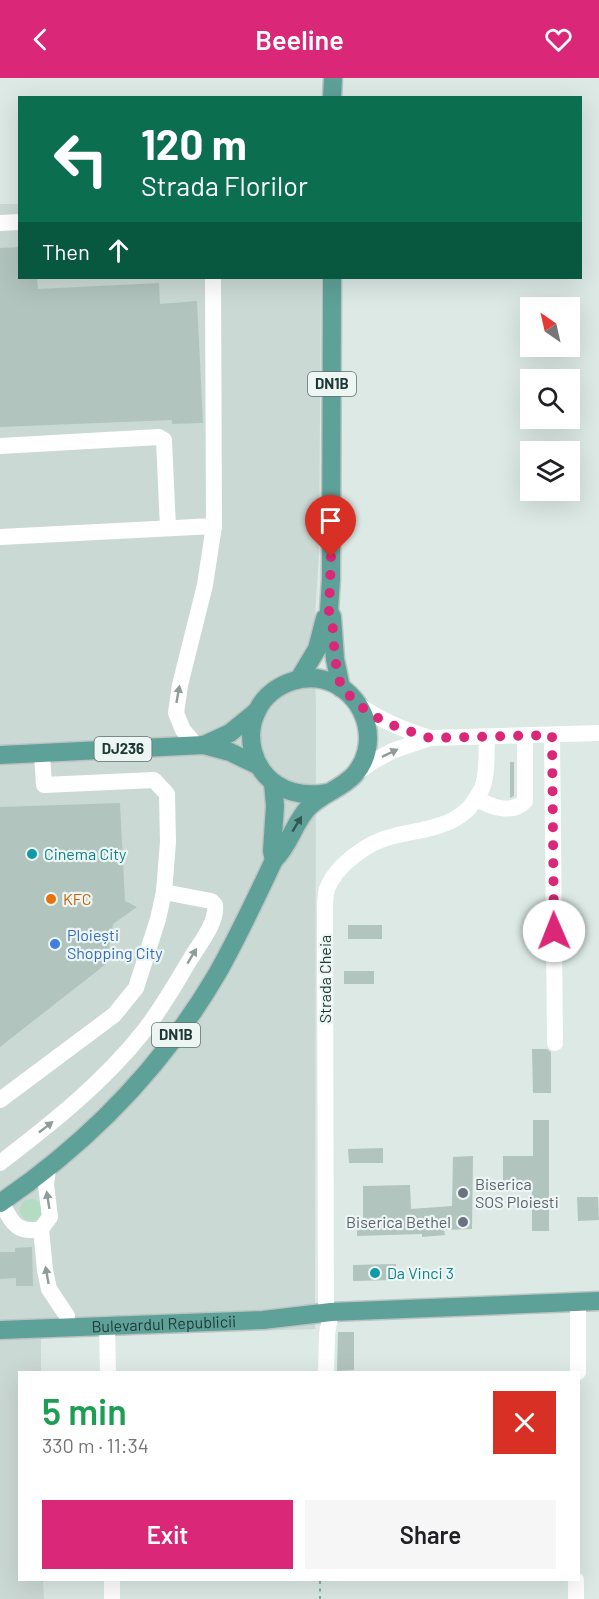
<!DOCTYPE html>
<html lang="en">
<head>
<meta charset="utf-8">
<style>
	:root { --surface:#fff; --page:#f6f6f6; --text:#202124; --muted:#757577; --accent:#db2777 }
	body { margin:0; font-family:Barlow,sans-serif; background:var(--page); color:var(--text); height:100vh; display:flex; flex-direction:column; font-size:22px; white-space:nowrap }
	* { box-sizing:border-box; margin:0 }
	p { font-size:20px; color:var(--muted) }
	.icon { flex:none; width:33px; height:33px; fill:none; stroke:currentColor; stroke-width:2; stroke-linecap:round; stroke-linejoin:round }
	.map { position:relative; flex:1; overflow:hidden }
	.details { position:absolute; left:18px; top:1293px; width:562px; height:210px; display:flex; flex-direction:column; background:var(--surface); border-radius:0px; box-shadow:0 6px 24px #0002 }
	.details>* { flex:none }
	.top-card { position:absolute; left:18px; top:18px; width:564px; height:183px; border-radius:0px; box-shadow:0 6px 24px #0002; background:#0b6e4f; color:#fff; overflow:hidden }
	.needle { width:39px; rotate:326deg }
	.tools { position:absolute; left:520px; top:219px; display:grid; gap:12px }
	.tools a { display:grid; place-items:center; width:60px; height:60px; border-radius:0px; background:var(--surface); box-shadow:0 6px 24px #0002; font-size:30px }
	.pin { position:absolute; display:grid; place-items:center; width:51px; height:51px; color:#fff; margin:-62px -26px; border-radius:50% 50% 50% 0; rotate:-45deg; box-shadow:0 0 6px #0007 }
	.pin .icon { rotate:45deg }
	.me { position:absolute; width:66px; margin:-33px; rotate:359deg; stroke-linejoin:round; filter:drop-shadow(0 0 4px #0008) }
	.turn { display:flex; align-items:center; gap:21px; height:126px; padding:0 24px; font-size:27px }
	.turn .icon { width:78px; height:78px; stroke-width:2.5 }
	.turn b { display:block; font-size:42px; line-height:51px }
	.then { display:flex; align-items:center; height:57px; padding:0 24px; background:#0003; gap:12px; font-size:22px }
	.round { display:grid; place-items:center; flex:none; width:63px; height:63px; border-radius:0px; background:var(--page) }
	.summary { display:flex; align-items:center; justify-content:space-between; height:102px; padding:0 24px }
	h1 { font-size:36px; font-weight:600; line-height:45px; color:#1e9e55 }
	.button { display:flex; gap:12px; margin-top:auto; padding:12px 24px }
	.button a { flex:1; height:69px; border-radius:0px; background:var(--accent); color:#fff; font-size:24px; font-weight:600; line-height:69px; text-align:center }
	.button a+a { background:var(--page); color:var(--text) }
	header { display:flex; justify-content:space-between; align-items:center; height:78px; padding:0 24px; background:var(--accent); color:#fff; font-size:27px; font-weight:600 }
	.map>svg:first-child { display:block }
</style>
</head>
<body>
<header><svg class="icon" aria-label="back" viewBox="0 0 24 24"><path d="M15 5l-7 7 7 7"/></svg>Beeline<svg class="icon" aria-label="heart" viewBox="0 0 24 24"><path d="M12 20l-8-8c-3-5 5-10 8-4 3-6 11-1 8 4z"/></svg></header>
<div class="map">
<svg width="599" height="1521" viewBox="0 0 599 1521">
	<rect width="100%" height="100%" fill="#dce9e5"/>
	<path fill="#cbd9d4" d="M0 126H19L20 200H321L319 475 314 554 316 629 315 1251 41 1260V1294H20V1502H43L44 1521H0Z"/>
	<circle fill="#b4dcc3" cx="31" cy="1132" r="11"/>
	<g fill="#b2c4be">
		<path d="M20 169V200H37L38 211 159 205 160 226 197 223 203 345 172 346V342L0 349V170Z"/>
		<path d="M510 684H514V718L510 720Z"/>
		<path d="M120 725 125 823 137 829 113 846 106 886 0 969V729Z"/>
		<rect x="348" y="847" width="34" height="14"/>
		<rect x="344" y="893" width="30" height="13"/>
		<path d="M532 971H547L551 974V1015H533Z"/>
		<path d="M533 1042H549V1153H532V1108H503V1078H533Z"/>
		<path d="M383 1070V1085H349L348 1071Z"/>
		<path d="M473 1078 472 1151 444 1152 445 1157 422 1159V1156L357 1158V1143H363V1108L410 1107 411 1131 452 1128 453 1079Z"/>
		<path d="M577 1119H598L599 1142 578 1143Z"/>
		<path d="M32 1169 33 1208H16V1200L0 1201V1174H15V1170Z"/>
		<path d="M396 1186V1202L353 1203V1187Z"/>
		<path d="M338 1254H354V1292L337 1293Z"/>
	</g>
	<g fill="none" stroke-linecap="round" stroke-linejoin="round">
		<g stroke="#bcc4c2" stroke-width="21">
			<g id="major">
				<path d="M332 20 333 0"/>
				<path d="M332 200 331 501 329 533 332 539 335 581 341 610"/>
				<path d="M299 601 317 571 325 540"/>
				<path d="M204 667 230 655 257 633"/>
				<path d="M0 677 204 667 230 674 259 688"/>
				<path d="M273 705 275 728 272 773 274 782"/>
				<path d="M0 1125C88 1065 163 988 217 896 238 859 256 820 274 782 290 767 294 744 309 729 323 715 341 711 354 697 380 668 368 621 333 605 320 599 306 599 293 603 224 625 244 729 326 715"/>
				<path id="s1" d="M0 1252 263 1242 331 1234 599 1223"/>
			</g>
		</g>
		<path stroke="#7bafa5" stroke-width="2" stroke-dasharray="3 4.5" stroke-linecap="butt" d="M320 1521V1502"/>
		<g stroke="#fff" stroke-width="16">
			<path d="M0 145 20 144"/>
			<path d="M0 368 159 359 164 362 168 450"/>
			<path d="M0 459 214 448"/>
			<path d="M359 627C381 643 404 652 430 660"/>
			<path d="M552 657 555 965"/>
			<path d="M196 667 183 652 176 635 180 607 205 507 214 448 213 200"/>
			<path d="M354 697 372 684 392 673 430 660 599 655"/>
			<path d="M476 720C490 729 512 737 525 723V658"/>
			<path d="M0 1022 114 937 136 910 158 841 164 814 168 764 167 716 154 702 44 707 42 676"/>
			<path d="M0 1085C52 1045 103 1005 144 953 162 930 176 905 191 880 200 865 217 845 215 827L211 823 164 814"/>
			<path d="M1 1124C12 1144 16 1156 41 1151L50 1139 46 1107 48 1090"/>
			<path d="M41 1151 45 1192 49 1211 67 1238"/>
			<path d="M326 1235 325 833C325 826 325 818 327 811 336 787 369 763 394 758 431 749 464 750 482 710 488 695 486 676 487 660"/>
			<path d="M107 1248 108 1294"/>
			<path d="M326 1294 327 1256 331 1234"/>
			<path d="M578 1294V1224"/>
			<path d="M112 1502V1521"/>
			<path d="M576 1521V1502"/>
		</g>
		<use href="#major" stroke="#5ea198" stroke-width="18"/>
	</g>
	<defs><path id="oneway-solid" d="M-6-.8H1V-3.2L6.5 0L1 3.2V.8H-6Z" transform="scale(1.5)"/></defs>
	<g fill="#8e9c9a">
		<use href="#oneway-solid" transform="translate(178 616) rotate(-80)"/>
		<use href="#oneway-solid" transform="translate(390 675) rotate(-26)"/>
		<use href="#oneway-solid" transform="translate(192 878) rotate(-59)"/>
		<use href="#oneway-solid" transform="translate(46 1049) rotate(-38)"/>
		<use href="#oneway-solid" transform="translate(48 1122) rotate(-99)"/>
		<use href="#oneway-solid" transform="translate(47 1197) rotate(-100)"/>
	</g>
	<use fill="#315853" href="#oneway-solid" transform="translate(297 746) rotate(-59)"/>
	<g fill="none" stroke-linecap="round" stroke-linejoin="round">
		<path stroke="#db2777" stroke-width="10" stroke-dasharray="0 18" d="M331 479 329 533 332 539 335 581 341 609 359 627 374 638 397 649 430 660 552 657 554 853"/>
	</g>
	<g fill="#0f9aa8" stroke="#edf6f3" stroke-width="2">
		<circle cx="32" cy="776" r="6"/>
		<circle cx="375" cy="1195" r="6"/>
	</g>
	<circle fill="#e8710a" stroke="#edf6f3" stroke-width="2" cx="51" cy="821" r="6"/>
	<circle fill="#3f7fe0" stroke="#edf6f3" stroke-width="2" cx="55" cy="866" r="6"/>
	<g fill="#6b7280" stroke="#edf6f3" stroke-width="2">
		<circle cx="463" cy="1115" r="6"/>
		<circle cx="463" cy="1144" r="6"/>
	</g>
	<g text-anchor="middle" stroke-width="4.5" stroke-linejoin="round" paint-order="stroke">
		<g fill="#edf6f3" stroke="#5c726e" stroke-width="1.5">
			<rect x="308" y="294" width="48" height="24" rx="4.5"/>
			<rect x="94.5" y="659" width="57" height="24" rx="4.5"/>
			<rect x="152" y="945" width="48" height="24" rx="4.5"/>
		</g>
		<g font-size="15" font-weight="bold" fill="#1e3935">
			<text x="332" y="311">DN1B</text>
			<text x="123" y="676">DJ236</text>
			<text x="176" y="962">DN1B</text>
		</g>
		<g font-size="16" fill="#0d838f" stroke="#edf6f3" text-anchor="start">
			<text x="44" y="782">Cinema City</text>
			<text x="387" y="1201">Da Vinci 3</text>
		</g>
		<g font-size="16" fill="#c56008" stroke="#edf6f3" text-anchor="start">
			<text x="63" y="827">KFC</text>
		</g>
		<g font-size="16" fill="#366cbe" stroke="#edf6f3" text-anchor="start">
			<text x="67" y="863">Ploiești<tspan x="67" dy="18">Shopping City</tspan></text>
		</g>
		<g font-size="16" fill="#1e3935" stroke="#edf6f3">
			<text transform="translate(325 901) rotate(-90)" y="6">Strada Cheia</text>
			<text dy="6" stroke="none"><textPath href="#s1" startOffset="164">Bulevardul Republicii</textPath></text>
		</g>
		<g font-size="16" fill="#5b616d" stroke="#edf6f3" text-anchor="start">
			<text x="475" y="1112">Biserica<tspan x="475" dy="18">SOS Ploiesti</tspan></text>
			<text x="451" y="1150" text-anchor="end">Biserica Bethel</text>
		</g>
	</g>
</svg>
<div class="tools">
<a><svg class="needle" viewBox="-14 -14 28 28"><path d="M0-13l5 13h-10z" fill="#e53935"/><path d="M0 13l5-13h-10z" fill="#757577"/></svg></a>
<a><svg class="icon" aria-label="search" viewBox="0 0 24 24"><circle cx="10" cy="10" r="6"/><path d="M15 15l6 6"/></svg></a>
<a><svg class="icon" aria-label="layers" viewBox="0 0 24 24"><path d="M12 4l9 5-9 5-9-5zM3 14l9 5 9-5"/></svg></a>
</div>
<div class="pin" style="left:331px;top:479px;background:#d93025"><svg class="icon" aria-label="arrive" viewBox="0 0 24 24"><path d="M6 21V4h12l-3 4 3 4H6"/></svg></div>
<svg class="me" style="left:554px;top:853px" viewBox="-20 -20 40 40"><circle r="19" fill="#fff"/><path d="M0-13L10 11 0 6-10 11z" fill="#db2777"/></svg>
<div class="top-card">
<div class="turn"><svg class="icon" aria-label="left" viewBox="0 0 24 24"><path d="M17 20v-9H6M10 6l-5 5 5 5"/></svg><div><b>120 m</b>Strada Florilor</div></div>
<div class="then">Then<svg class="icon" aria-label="ahead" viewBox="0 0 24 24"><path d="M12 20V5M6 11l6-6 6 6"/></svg></div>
</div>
<section class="details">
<div class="summary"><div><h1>5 min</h1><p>330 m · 11:34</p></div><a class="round" style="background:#d93025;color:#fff"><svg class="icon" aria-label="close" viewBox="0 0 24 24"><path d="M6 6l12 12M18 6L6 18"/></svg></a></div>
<div class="button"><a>Exit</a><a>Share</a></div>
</section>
</div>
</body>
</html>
